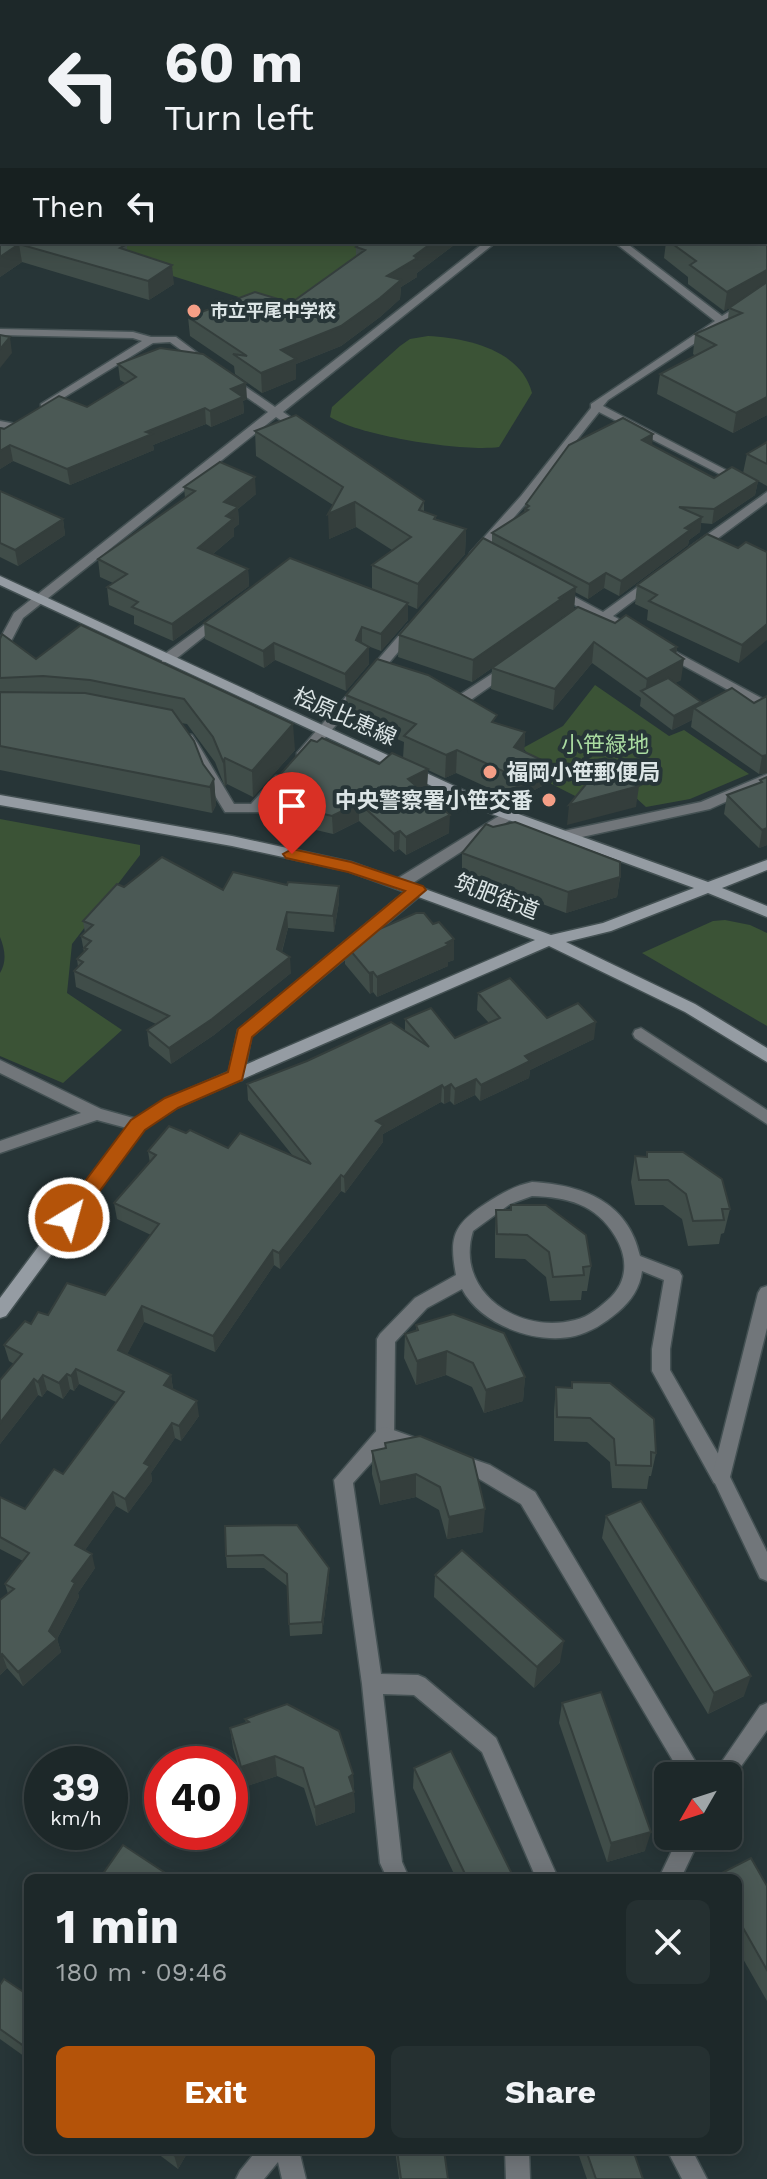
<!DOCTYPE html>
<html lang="en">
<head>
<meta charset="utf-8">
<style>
	:root { --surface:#1d2829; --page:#253031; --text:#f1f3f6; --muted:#a0a6a8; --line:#3b4446; --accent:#b45309 }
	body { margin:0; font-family:"Work Sans","Noto Sans JP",sans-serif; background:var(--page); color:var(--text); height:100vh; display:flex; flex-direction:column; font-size:30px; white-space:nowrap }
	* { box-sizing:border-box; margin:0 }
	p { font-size:26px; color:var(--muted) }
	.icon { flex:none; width:44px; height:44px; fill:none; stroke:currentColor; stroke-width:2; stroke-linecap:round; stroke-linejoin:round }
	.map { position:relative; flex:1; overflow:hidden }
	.sheet { position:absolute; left:24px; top:1874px; width:718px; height:280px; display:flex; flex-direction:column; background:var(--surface); border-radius:12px; box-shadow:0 4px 20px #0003,0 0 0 2px var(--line) }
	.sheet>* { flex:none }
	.top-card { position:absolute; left:0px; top:0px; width:768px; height:244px; box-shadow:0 4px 20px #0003,0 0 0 2px var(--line); background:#1d2829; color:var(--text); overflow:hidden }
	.needle { width:52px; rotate:231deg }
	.controls { position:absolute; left:654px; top:1762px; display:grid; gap:16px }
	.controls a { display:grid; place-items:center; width:88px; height:88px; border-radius:12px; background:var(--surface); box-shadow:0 4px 20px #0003,0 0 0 2px var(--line); font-size:40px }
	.speed { position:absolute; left:24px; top:1746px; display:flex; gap:16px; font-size:40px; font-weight:700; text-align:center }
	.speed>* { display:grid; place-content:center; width:104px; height:104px; border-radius:50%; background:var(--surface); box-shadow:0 4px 20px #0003,0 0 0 2px var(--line); line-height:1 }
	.speed small { font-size:20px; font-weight:400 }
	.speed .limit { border:12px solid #d22; background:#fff; color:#111 }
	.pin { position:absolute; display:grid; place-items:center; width:68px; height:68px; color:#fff; margin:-82px -34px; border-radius:50% 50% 50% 0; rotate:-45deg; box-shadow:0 0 8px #0007 }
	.pin .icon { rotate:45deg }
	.me { position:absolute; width:88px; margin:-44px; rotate:37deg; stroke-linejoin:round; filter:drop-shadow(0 0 6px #0008) }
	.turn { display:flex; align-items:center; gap:28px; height:168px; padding:0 32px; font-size:36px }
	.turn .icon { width:104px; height:104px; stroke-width:2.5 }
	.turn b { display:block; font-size:56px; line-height:68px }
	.then { display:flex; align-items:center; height:76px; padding:0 32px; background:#0003; gap:16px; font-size:30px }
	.round { display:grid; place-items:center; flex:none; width:84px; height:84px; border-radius:12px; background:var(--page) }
	.summary { display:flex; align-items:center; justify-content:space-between; height:136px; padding:0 32px }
	h1 { font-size:48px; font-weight:700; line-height:60px }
	.action { display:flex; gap:16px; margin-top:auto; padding:16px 32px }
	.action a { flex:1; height:92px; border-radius:12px; background:var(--accent); color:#fff; font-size:32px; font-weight:700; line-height:92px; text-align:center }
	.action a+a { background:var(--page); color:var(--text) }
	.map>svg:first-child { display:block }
</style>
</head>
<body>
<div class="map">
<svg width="767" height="2179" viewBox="0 0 767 2179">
	<rect width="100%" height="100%" fill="#273537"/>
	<g fill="#3b5336">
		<path d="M75 242H380L297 301 264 305 72 244Z"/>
		<path d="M428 336C467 338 521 350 532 393L499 447C463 452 360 436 330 417L332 407 400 346 410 339Z"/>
		<path d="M595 685 669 736 684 730 749 774 690 799 646 807 622 785 583 800 522 769 529 755 523 748 563 726Z"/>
		<path d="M0 819 140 845V855L72 944 67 993 122 1030 63 1083 0 1056V973C7 962 5 949 0 937Z"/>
		<path d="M725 920 750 925 767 933V1026L642 953 713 921Z"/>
	</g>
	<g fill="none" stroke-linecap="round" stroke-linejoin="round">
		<g stroke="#445153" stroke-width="3">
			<g id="lane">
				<rect x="0" y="8" width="2" height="4"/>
				<path d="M2 44V50L0 51V45Z"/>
				<path d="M532 1182C582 1185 628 1201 640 1256L679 1271 682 1276 670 1349V1370L728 1471 730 1477 728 1483 721 1485 714 1483 652 1371V1349L664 1280 642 1271C640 1288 631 1301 618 1312 605 1323 591 1332 575 1336 536 1345 481 1325 462 1289L427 1308 395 1342 394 1435 392 1441 385 1443 378 1441 376 1435 377 1339 380 1334 415 1298 456 1275C449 1237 453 1225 485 1204 500 1194 514 1186 532 1182ZM532 1196C567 1197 596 1204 615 1236 628 1257 628 1280 611 1297 601 1306 589 1317 575 1320 521 1335 454 1293 473 1231L510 1204Z"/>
			</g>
		</g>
		<g stroke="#445153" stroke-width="3">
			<g id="street">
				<rect x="766" y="163" width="1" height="6"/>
				<path d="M485 242H496L283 412 306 428V432H298L276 417 23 618 6 651 0 655V639L14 613 268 412 225 382V378H233L275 407Z"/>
				<path d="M614 242H625L722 316 767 288V296L608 400 603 406 747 481 737 483 599 412 529 500 478 559H470V553L521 496 591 408V404L715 321Z"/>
				<path d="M0 329 133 332 151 337H176L212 364 203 366 170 342 153 343 45 409 41 408V404L142 341 133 338 0 335Z"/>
				<path d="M0 421 16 424 18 426 12 429 0 427Z"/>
				<path d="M767 492V502L698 553H690V547Z"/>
				<path d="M653 576 659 580 657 583 613 616 637 629 639 632 633 636 552 593 558 589 562 590 603 612Z"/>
				<path d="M222 612 226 613V619L172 662H162V656Z"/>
				<path d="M412 624 418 628 416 631 307 759H297V753L408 625Z"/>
				<path d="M667 647 767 701V711L662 654 661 651Z"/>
				<path d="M510 662 516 666 515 669 465 704H455L442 698 449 694 458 696Z"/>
				<path d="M187 734 192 735 198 744 234 804H251L276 776H286L288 779 260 812H225L180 738Z"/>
				<path d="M767 774V783L710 809 559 842 552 837 559 832 701 802Z"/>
				<path d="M507 811 512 813 514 816 512 819 405 888H395L393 884 395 880Z"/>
				<path d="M417 885 424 890 422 894 251 1037 244 1076 242 1080H230L228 1076 238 1030 412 886Z"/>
				<path d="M641 1028 767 1110V1124L635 1038 633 1034 635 1030Z"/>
				<path d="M0 1060 101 1109 144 1121 146 1125 144 1129 138 1131 97 1120 0 1153V1141L81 1113 0 1073Z"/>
				<path d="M767 1286V1328L730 1477 767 1552V1581L760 1578 712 1477 758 1293 761 1288Z"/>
				<path d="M385 1427 424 1441 426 1447 424 1453 417 1455 388 1444 353 1483 381 1674 418 1675 425 1678 496 1738 558 1878H536L482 1752 414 1695 383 1694 402 1862 409 1878H387L380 1863 362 1684 334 1480 378 1429Z"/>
				<path d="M458 1454 490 1465 535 1492 704 1776H682L521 1504 476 1477 451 1468 449 1462 451 1456Z"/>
				<path d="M767 1703V1730L729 1783 728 1776H712L760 1706Z"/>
				<path d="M679 1836H701L681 1878H659Z"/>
				<path d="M257 2150H299L306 2179H282L278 2162 264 2179H236L240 2171Z"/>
				<path d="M505 2150H529L530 2179H506Z"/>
				<path d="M667 2150H692L707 2179H682Z"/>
			</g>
		</g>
		<g stroke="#445153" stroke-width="3">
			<path id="secondary" d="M0 576 502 808 708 882 767 860V870L722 888 767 906V917L708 893 611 931 566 942 695 1004 767 1048V1062L685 1012 549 946 178 1107 144 1129 6 1316 0 1318V1298L132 1121 166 1099 535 940 348 871 232 846 0 805V795L232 836 351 862 551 935 603 923 694 888 492 814 0 585Z"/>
		</g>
		<use href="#lane" fill="#71767a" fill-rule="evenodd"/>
		<use href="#street" fill="#71767a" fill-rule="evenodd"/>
		<use href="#secondary" fill="#959ca3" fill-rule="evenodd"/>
	</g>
	<g fill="#404d49">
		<path d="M2 61V187L0 186V63Z"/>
		<path d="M767 170V415L733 433 657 394 660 374 696 356 693 354 695 334 728 319 729 308 724 311 688 284V277L664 258 666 242H766Z"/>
		<path d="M0 220 127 244V251L174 284 149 300 22 262 0 277Z"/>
		<path d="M363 242H458L417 273V277L401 287 400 299 380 317 341 346 296 364V379L262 393 235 374 234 366 190 336 188 317 291 303 356 257V247Z"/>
		<path d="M118 364 247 399 243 401 244 413 211 427 206 424 153 445 154 450 70 485 13 461 0 469V428L4 429 87 407 125 383 120 380Z"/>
		<path d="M255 431 424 501V512L436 516V519L466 529 465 554 417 609 408 605V620L381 651 365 645 369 647V664L346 691 275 660 264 668 205 639 204 623 372 590V565L392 550 356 527 329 539 333 505 256 456Z"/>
		<path d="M767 442V486L758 481 755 495 712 524 701 523 700 532 689 540 688 545 619 596 604 588 588 599 575 592 574 609 560 618V620L615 623 677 647 676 654 681 680 675 683 701 702V704L754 703 767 696V773L759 774 691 727 692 720 672 730 640 706 641 698 592 663 553 710 491 689 492 668 472 682 398 657 399 635 492 543V533L524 513 526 504 652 445 714 478 743 473 747 454Z"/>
		<path d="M184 487 256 494 238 509 239 524 234 528V536L213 554 248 569 249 586 173 641 134 624V616L109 605 107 587 113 583 100 577 98 559 185 498Z"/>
		<path d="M0 491 63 519 65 535 18 566 0 557Z"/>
		<path d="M738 548 767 552 739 663 647 620 648 610 635 604 637 585Z"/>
		<path d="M81 625 295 750 253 797 227 784 225 787 215 762 187 724 181 723 203 764 214 779 216 805 212 813 0 770V639L36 659Z"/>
		<path d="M346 695 497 723 525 732 524 752 544 785 515 800 456 773 445 778 428 770 427 787 421 790 449 833 406 855 399 849 394 852 359 821 333 834 316 830 270 806 268 788 403 758 404 742 347 718Z"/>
		<path d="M767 777V845L759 848 724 814 727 795 760 783V780Z"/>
		<path d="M462 853 620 877 617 897 566 913 462 873Z"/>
		<path d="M124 887 223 890 339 902 334 932 288 928 282 952 291 973 214 1035 171 1064 149 1046 147 1030 156 1024 76 987 74 971 78 967 77 959 84 952 81 936 85 933 83 921Z"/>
		<path d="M433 924 454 939V960L448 962V966L377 997 373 992 370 994 345 964V944Z"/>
		<path d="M478 993 547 1018 594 1039 530 1070 529 1078 480 1101 475 1095 454 1105 450 1101 444 1104 441 1102 383 1134V1142L345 1193 341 1191 280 1269 274 1265 215 1352 144 1322 127 1354 171 1375 173 1389 199 1416 181 1441 175 1438 151 1473 152 1481 128 1513 116 1506 85 1550 95 1568 78 1593 79 1597 57 1639 61 1652 23 1686 7 1668 0 1675 8 1594 5 1584 23 1561 0 1549V1497L25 1509 63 1474 116 1402 79 1384 74 1391 70 1389 63 1399 47 1390 42 1397 38 1395 0 1444V1380L14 1364 9 1361 4 1345 31 1324 48 1315 105 1295 151 1235 117 1219 114 1203 150 1163 148 1151 186 1133 228 1148 293 1156 248 1100 247 1084 405 1031V1019L455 1038 489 1023 477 1010Z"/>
		<path d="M647 1152 730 1209 724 1233 721 1234 719 1244 688 1246 682 1219 663 1205H635L631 1182 635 1156 646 1157Z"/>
		<path d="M496 1210 591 1266 587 1291H582L581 1300 550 1301 546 1277 525 1259 495 1258V1235Z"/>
		<path d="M416 1325 525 1377 523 1401 484 1413 472 1387 446 1375 416 1385 404 1358 405 1334 416 1330Z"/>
		<path d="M572 1382 656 1453 651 1476H649L647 1489 612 1488 610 1462 587 1442 554 1441V1411L556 1387 571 1388Z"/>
		<path d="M385 1443 473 1458 483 1532 447 1539 439 1510 416 1497 380 1505 372 1474V1451L385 1448Z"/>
		<path d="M606 1516 744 1696 708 1714 602 1538Z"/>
		<path d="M225 1526 329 1580 322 1634 290 1636 287 1586 264 1568H227L226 1556Z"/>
		<path d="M435 1575 560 1662 534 1688 434 1597Z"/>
		<path d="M562 1703 645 1851 607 1862 559 1723Z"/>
		<path d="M245 1719 353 1774 355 1812 316 1826 304 1788 277 1776 244 1787 233 1748 230 1728 246 1723Z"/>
		<path d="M414 1768 514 1878H456L413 1788Z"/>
		<path d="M738 1878 767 1886V2001L738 1950Z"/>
		<path d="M0 1985 28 1995V2059L0 2039Z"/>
		<path d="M153 2150H189L178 2169Z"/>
		<path d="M395 2150H444L448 2179H399Z"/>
		<path d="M577 2150H633L643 2179H587Z"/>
	</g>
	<g fill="#343e3c">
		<path d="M569 0H589L586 2H566Z"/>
		<path d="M433 242H458L417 273V277L401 287 400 299 380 317 341 346 296 364V379L262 393 261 373 281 350Z"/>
		<path d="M19 244 22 262 0 277V257Z"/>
		<path d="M172 265 174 284 149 300 148 281Z"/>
		<path d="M767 270V287L724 311 727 292Z"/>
		<path d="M10 337 12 353 0 368V349Z"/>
		<path d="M246 383 247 399 243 401 244 413 211 427 210 411 231 389Z"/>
		<path d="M767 397V415L733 433 736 413Z"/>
		<path d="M205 408 206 424 153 445 154 450 70 485 67 469 146 432Z"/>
		<path d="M653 434 652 449 642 440Z"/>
		<path d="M10 445 13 461 0 469V451Z"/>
		<path d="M255 477 256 494 238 509 239 524 234 528V536L200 565 198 548 224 502Z"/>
		<path d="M758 481 755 495 712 524 714 509Z"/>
		<path d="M355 502 356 527 329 539 328 514Z"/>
		<path d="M702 517 700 532 689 540 688 545 619 596 621 581 685 528Z"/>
		<path d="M63 519 65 535 18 566 15 550Z"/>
		<path d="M466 529 465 554 417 609 418 584Z"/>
		<path d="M248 569 249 586 173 641 172 624Z"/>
		<path d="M606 573 604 588 588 599 589 584Z"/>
		<path d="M576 587 574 609 560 618V620L472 682 473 660Z"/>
		<path d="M408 603V620L381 651V634Z"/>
		<path d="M767 624V640L739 663 742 645Z"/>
		<path d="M362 627V644L356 640Z"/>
		<path d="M594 642 592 663 553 710 555 689Z"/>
		<path d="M274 643 275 660 264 668 263 651Z"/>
		<path d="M369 647V664L346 691 345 674Z"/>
		<path d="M677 647 675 664 684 659 681 680 649 697 645 694 647 679 671 650Z"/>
		<path d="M701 702 700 712 694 708 692 720 672 730 674 716Z"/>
		<path d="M293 724 295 750 253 797 252 771Z"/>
		<path d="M525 732 524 755 514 747Z"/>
		<path d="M457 750 456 773 445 778 446 755Z"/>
		<path d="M767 755V773L759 774 762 756Z"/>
		<path d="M225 758 227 784 225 787 223 761Z"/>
		<path d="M546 762 544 785 515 800 516 777Z"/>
		<path d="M428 769 427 787 407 797 408 779Z"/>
		<path d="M214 779 216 805 212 813 210 787Z"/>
		<path d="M639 786 636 807 567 825 569 805Z"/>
		<path d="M359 803V821L333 834 332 816Z"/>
		<path d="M450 815 449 833 406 855V837Z"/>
		<path d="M767 828V845L759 848 762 830Z"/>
		<path d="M400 831 399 849 394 852V834Z"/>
		<path d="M620 877 617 897 566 913 568 892Z"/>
		<path d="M339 886V902L334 932 333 916Z"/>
		<path d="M287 912 288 928 278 965 277 949Z"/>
		<path d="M454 939V960L448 962V966L377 997V977Z"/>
		<path d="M290 957 291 973 214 1035 171 1064 169 1048Z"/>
		<path d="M373 972V992L370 994 369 973Z"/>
		<path d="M596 1022 594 1039 530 1070 529 1078 480 1101 481 1085 525 1056Z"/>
		<path d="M476 1079 475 1095 454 1105 455 1089Z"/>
		<path d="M451 1084 450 1101 444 1104V1088Z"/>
		<path d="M442 1085 441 1102 383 1134V1142L345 1193 344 1177 376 1121Z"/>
		<path d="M341 1175V1191L280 1269 279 1253Z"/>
		<path d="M273 1250 274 1265 215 1352 213 1336Z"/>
		<path d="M142 1306 144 1322 121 1366 118 1350Z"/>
		<path d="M447 1351 446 1375 416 1385 417 1361Z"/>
		<path d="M76 1369 79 1384 74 1391 71 1376Z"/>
		<path d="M67 1374 70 1389 63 1399 59 1383Z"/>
		<path d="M43 1375 47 1390 42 1397 38 1382Z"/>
		<path d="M171 1375 173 1390 164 1385Z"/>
		<path d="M525 1377 523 1401 484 1413 486 1390Z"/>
		<path d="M34 1379 38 1395 0 1444V1423Z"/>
		<path d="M197 1401 199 1416 181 1441 179 1426Z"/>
		<path d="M172 1423 175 1438 151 1473 152 1481 128 1513 125 1499 144 1463Z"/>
		<path d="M416 1474V1497L380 1505V1482Z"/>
		<path d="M113 1492 116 1506 79 1559 75 1545Z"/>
		<path d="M485 1509 483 1532 447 1539 449 1517Z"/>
		<path d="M92 1554 95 1568 78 1593 79 1597 57 1639 61 1652 23 1686 18 1672 49 1631 72 1581Z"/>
		<path d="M329 1568V1580L322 1634V1622Z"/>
		<path d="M564 1641 560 1662 534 1688 537 1667Z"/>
		<path d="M2 1654 7 1668 0 1675V1656Z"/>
		<path d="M751 1676 744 1696 708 1714 714 1693Z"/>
		<path d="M275 1756 277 1776 244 1787 241 1767Z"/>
		<path d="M353 1774 355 1812 316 1826 315 1807Z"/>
		<path d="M651 1832 645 1851 607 1862 611 1843Z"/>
		<path d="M177 2150H189L178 2169 174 2155Z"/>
	</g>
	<g fill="#4b5955" stroke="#343e3c" stroke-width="2">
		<path d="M91 0H569L566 2H90Z"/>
		<path d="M2 61V89H0V63Z"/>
		<path d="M2 93V162L0 156V98Z"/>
		<path d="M767 108V134H766Z"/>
		<path d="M766 170H767V270L727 292 690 265 696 261 670 242H766Z"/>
		<path d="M2 218V242H120L127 244 120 248 172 265 148 281 19 244 0 257V220Z"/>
		<path d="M363 242H433L414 256 417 258 387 276 401 280 380 298 341 326 281 350 296 359 261 373 233 354 247 356 188 317 255 292 291 303 365 250 356 247Z"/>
		<path d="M767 282V397L736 413 660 374 716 345 695 334 742 313 729 308Z"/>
		<path d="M0 335 10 337 0 349Z"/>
		<path d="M160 348 203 354 246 383 231 389 243 397 210 411 205 408 146 432 152 434 67 469 10 445 0 451V428L4 429 59 396 87 407 136 377 118 364Z"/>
		<path d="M296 415 424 501 419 510 436 516 434 519 466 529 418 584 372 565 411 537 355 502 328 514 343 487 255 431Z"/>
		<path d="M623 418 653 434 642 440 714 478 732 467 758 481 714 509 679 507 702 517 685 528 690 530 621 581 606 573 589 584 492 533 528 510 525 509 529 506 526 504 569 445Z"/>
		<path d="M767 442V464L747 454Z"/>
		<path d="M220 462 255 477 224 502 238 507 226 516 233 519 198 548 248 569 172 624 132 607 138 602 107 587 127 574 98 559 195 491 184 487Z"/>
		<path d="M0 491 63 519 15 550 0 543Z"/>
		<path d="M707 534 738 548 746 542 767 552V624L742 645 649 601 657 595 637 585Z"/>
		<path d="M483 538 576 587 559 598 561 599 473 660 399 635Z"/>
		<path d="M290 558 408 603 381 634 362 627 356 640 369 647 345 674 274 643 263 651 204 623Z"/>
		<path d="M578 607 615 623 626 615 677 647 671 650 684 659 647 679 594 642 555 689 492 668Z"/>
		<path d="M81 625 293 724 252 771 225 758 223 761 213 737 184 699 90 680 43 676 0 678V639L2 634 36 659Z"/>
		<path d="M377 659 428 675 497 715 492 722 525 732 514 747 546 762 516 777 457 750 446 755 404 736 416 724 346 695Z"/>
		<path d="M668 678 701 702 674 716 641 691Z"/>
		<path d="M732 688 754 703 767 696V755L762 756 694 708Z"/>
		<path d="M0 692 85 693 172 710 194 741 203 764 214 779 210 787 0 746Z"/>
		<path d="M322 738 379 764 392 753 428 769 408 779 450 815 406 837 400 831 394 834 359 803 332 816 315 812 268 788 311 740 317 742Z"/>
		<path d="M624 766 639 786 569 805 595 773Z"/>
		<path d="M767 777V828L762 830 727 795 762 782 760 780Z"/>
		<path d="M515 822 620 862V877L568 892 462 853 486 824 493 827Z"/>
		<path d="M162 857 223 890 233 872 287 885 288 882 339 886 333 916 287 912 277 949 290 957 212 1019 169 1048 147 1030 169 1016 74 971 83 962 77 959 87 949 84 948 91 941 81 936 93 925 83 921 117 884 124 887Z"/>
		<path d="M416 913H424L433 924 439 922 454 939 446 943 449 945 377 977 373 972 369 973 345 944Z"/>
		<path d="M510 978 547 1018 578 1003 596 1022 525 1056 530 1061 481 1085 476 1079 455 1089 451 1084 444 1088 442 1085 376 1121 383 1125 344 1177 341 1175 279 1253 273 1250 213 1336 142 1306 118 1350 171 1375 164 1385 197 1401 179 1426 172 1423 144 1463 150 1466 125 1499 113 1492 75 1545 92 1554 72 1581 75 1583 49 1631 57 1639 18 1672 2 1654 0 1656V1600L14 1589 5 1584 29 1553 0 1537V1497L25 1509 54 1469 63 1474 124 1392 76 1369 71 1376 67 1374 59 1383 43 1375 38 1382 34 1379 0 1423V1380L22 1354 4 1345 25 1321 31 1324 38 1312 48 1315 67 1283 105 1295 159 1224 114 1203 156 1155 148 1151 169 1126 186 1133 190 1130 228 1148 240 1133 311 1164 247 1084 307 1061 391 1022 429 1047 405 1019 431 1008 455 1038 500 1018 478 993Z"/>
		<path d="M647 1152H683L722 1179 730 1209H722L724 1220 693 1221 686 1194 668 1180H639L635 1156 647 1157Z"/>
		<path d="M511 1205H546L586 1235 591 1266 583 1267 584 1275 553 1277 549 1252 527 1235 497 1234 496 1210H511Z"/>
		<path d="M453 1314 504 1333 525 1377 486 1390 473 1363 447 1351 417 1361 405 1334 418 1330 416 1325Z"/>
		<path d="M572 1382 610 1383 654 1419 656 1453 651 1452V1466L616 1465 614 1439 590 1418 557 1417 556 1387 572 1388Z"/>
		<path d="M420 1436 473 1458 485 1509 449 1517 440 1487 416 1474 380 1482 372 1451 386 1448 385 1443Z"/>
		<path d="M641 1501 751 1676 714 1693 606 1516Z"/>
		<path d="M297 1525 329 1568 322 1622 289 1624 287 1574 263 1555 226 1556 225 1526Z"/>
		<path d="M462 1550 564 1641 537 1667 435 1575Z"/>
		<path d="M601 1692 651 1832 611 1843 562 1703Z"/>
		<path d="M287 1704 339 1731 353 1774 349 1777 354 1792 315 1807 303 1768 275 1756 241 1767 230 1728 249 1722 245 1719Z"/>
		<path d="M451 1751 514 1878H467L414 1768Z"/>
		<path d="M123 1845 173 1878H100Z"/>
		<path d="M751 1858 767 1886V1970L738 1919V1878L714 1877Z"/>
		<path d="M4 1979 28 1995V2049L0 2029V1985Z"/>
		<path d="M167 2150H177L174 2155Z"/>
		<path d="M397 2150H444L448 2179H401Z"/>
		<path d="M586 2150H633L643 2179H596Z"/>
	</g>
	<path fill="#b45309" stroke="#753606" stroke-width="2" d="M292 849 351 862 423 886 426 890 252 1037 242 1080 178 1108 145 1130 76 1223H62L59 1218 62 1212 131 1120 165 1098 228 1072 238 1029 405 891 348 872 286 858 283 854Z"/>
	<g fill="#f49e86" stroke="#273537" stroke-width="3">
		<circle cx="194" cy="311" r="8"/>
		<circle cx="490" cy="772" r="8"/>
		<circle cx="549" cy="800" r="8"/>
	</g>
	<g text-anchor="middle" stroke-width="8" stroke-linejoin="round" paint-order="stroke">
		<g font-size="18" font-weight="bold" fill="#dce5e6" stroke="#273537" text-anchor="start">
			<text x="210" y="317">市立平尾中学校</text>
		</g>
		<g font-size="22" fill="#dce5e6" stroke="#273537">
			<text transform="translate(345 716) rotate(24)" y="8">桧原比恵線</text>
			<text transform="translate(497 896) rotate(21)" y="8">筑肥街道</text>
		</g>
		<g font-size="22" fill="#aadca1" stroke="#273537">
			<text x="605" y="752">小笹緑地</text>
		</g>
		<g font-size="22" font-weight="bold" fill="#dce5e6" stroke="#273537" text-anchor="start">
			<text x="506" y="780">福岡小笹郵便局</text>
			<text x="533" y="808" text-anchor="end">中央警察署小笹交番</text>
		</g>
	</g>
</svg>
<div class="controls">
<a><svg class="needle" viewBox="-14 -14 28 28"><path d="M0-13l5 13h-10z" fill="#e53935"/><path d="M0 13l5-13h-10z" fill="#a0a6a8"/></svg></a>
</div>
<div class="speed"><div>39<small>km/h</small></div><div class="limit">40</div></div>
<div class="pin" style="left:292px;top:854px;background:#d93025"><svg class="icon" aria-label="arrive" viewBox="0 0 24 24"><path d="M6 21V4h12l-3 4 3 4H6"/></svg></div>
<svg class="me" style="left:69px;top:1218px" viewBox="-20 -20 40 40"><circle r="17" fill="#b45309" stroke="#fff" stroke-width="3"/><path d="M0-11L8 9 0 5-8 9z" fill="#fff"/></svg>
<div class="top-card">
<div class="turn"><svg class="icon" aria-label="left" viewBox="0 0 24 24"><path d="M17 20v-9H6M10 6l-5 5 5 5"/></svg><div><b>60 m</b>Turn left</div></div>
<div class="then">Then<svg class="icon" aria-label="left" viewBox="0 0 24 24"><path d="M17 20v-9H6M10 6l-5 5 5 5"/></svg></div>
</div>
<section class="sheet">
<div class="summary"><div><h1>1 min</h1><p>180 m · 09:46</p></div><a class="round"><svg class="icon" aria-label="close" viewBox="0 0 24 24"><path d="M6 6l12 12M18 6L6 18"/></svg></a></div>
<div class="action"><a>Exit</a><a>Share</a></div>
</section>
</div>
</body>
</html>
